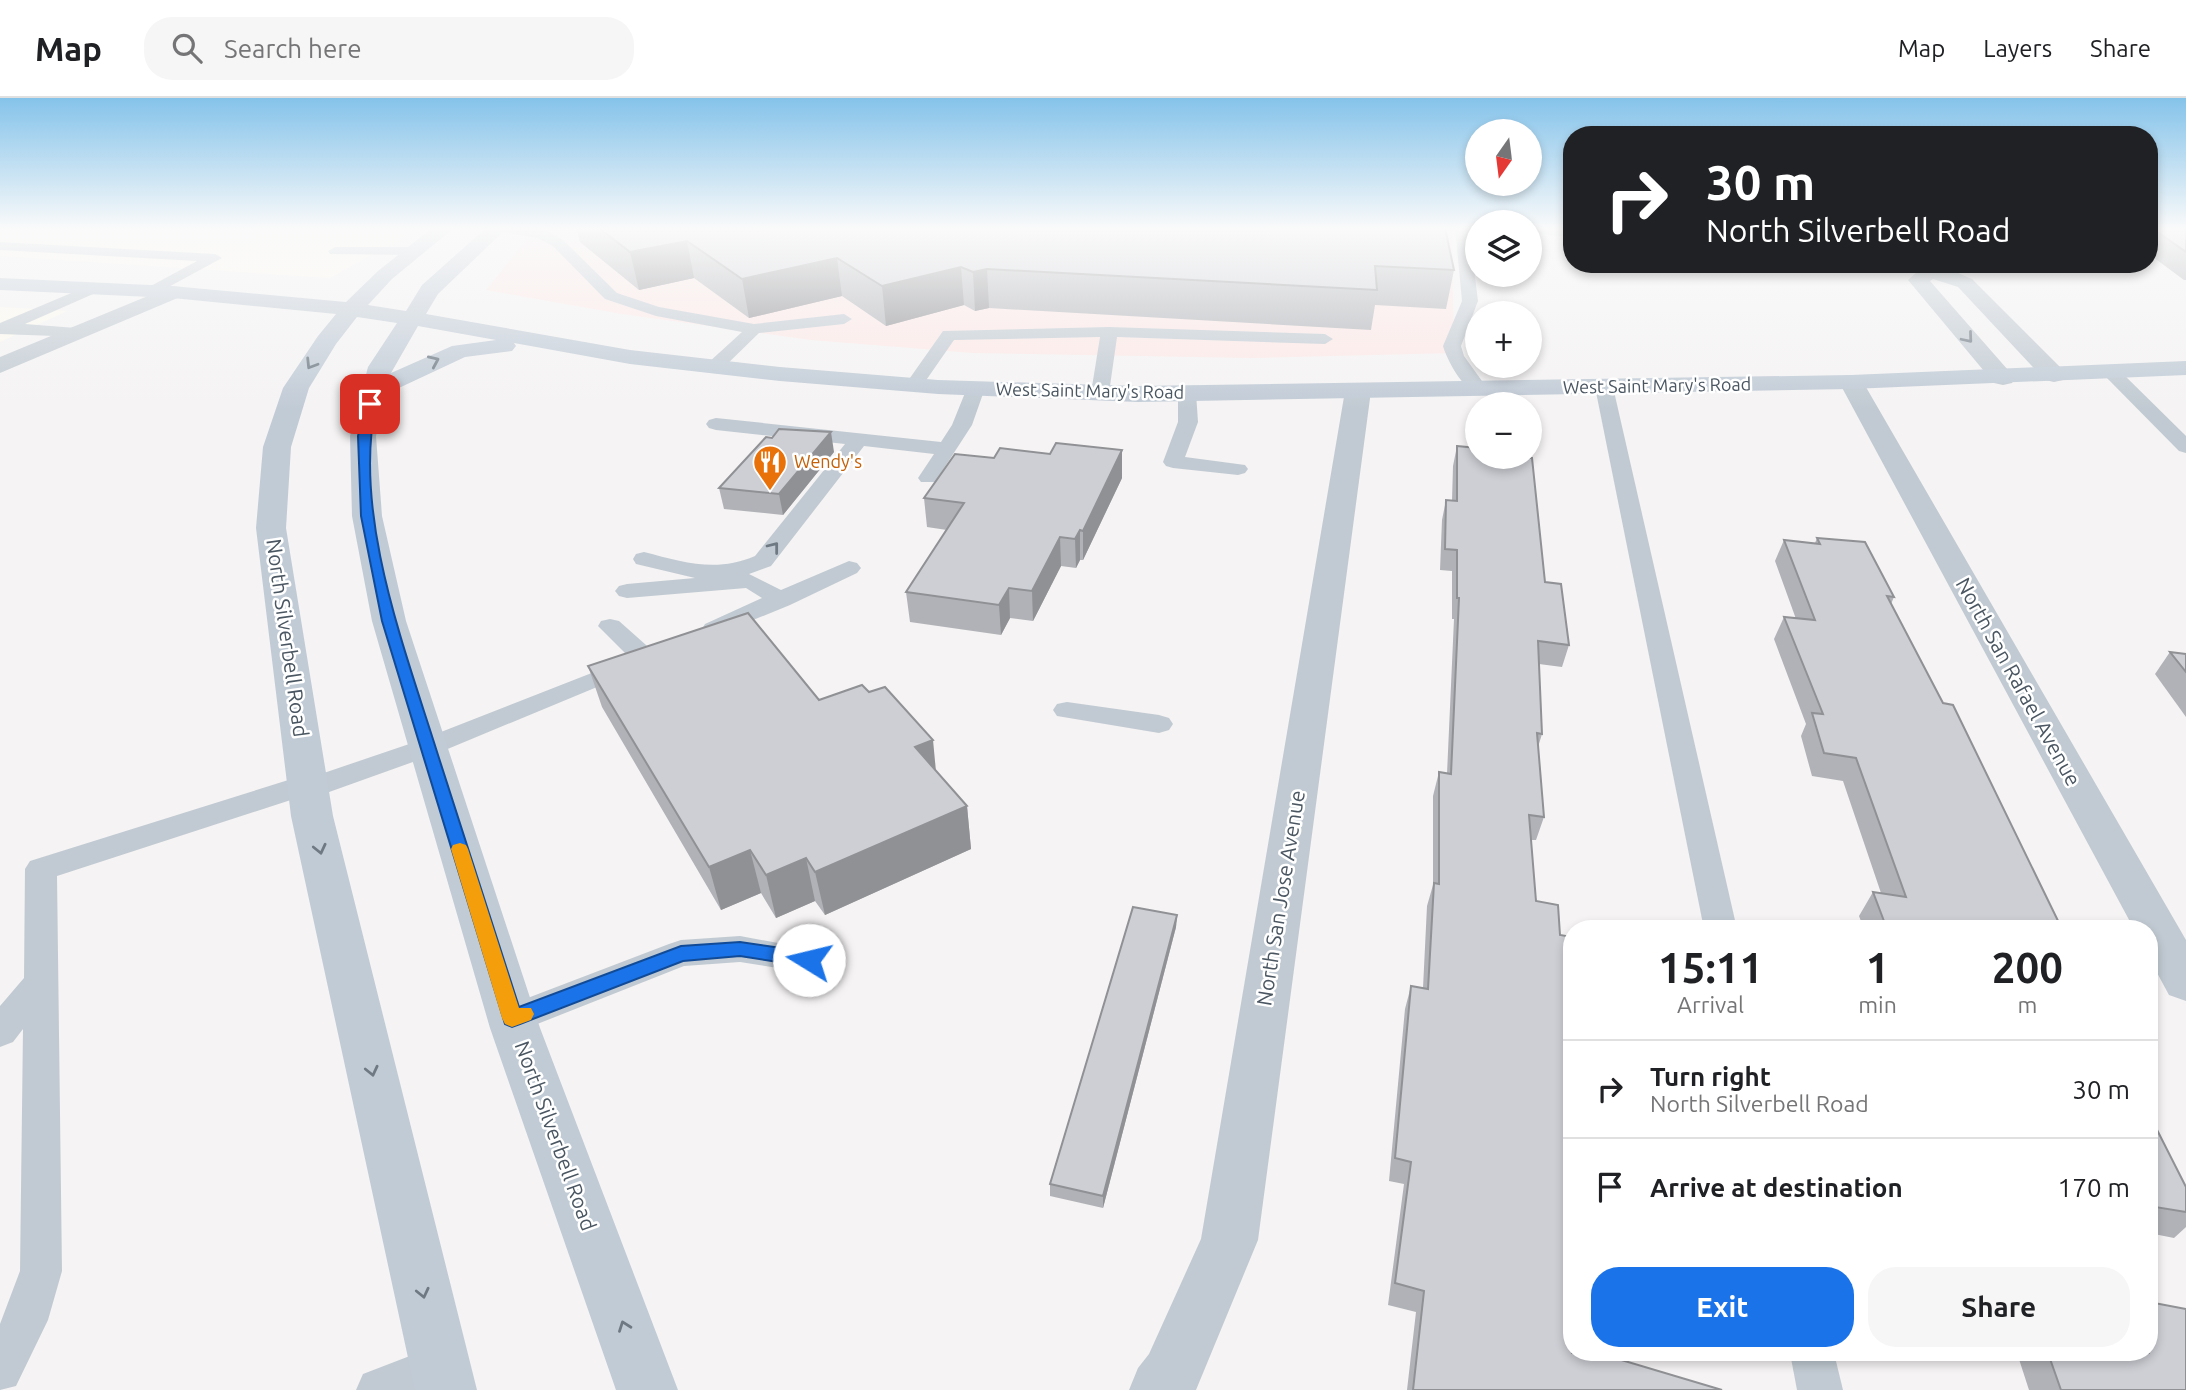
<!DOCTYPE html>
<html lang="en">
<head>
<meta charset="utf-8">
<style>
	:root { --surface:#fff; --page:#f6f6f6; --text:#202124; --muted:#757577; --line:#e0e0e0; --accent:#1a73e8 }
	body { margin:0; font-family:Ubuntu,sans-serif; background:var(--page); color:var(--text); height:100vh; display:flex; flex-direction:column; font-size:26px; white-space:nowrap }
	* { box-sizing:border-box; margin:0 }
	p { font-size:23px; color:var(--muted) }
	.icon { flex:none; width:38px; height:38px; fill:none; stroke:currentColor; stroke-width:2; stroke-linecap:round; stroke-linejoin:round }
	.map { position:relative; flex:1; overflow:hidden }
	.side { position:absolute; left:1563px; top:822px; width:595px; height:441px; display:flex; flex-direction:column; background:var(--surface); border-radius:28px; box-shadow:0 4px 10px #0003 }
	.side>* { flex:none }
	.top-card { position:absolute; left:1563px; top:28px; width:595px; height:147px; border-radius:28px; box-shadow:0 4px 10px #0003; background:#202124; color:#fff; overflow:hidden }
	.needle { width:46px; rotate:194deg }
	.controls { position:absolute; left:1465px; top:21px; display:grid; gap:14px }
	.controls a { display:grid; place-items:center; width:77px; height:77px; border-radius:50%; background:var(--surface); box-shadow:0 4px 10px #0003; font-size:35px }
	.pin { position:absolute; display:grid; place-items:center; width:60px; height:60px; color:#fff; margin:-30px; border-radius:14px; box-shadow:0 4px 10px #0006 }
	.me { position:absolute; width:77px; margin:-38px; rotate:279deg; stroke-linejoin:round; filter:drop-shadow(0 0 5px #0008) }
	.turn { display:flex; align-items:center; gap:24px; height:147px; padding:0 28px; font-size:32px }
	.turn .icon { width:91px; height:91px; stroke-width:2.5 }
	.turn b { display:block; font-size:49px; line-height:60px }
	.eta { display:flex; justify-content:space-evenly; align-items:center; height:119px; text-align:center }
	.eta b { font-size:42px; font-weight:700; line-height:49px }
	.action { display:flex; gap:14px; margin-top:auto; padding:14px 28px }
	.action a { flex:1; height:80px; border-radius:28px; background:var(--accent); color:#fff; font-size:28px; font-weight:700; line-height:80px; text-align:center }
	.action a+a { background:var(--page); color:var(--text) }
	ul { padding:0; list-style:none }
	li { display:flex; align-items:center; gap:21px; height:98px; padding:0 28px; border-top:2px solid var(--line) }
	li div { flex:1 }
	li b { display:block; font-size:26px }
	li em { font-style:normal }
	header { display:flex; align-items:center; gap:42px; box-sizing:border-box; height:98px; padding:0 35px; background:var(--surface); border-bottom:2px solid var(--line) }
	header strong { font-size:33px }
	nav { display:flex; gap:38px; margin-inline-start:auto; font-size:24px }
	.search { width:490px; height:63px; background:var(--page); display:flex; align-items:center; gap:18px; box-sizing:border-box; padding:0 24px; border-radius:28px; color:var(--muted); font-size:26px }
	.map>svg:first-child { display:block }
</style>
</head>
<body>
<header>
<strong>Map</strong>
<div class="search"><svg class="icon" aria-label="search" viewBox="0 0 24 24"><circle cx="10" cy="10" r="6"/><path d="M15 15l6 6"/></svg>Search here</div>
<nav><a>Map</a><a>Layers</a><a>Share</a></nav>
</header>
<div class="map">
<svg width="2186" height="1292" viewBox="0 0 2186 1292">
	<rect width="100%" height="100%" fill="#f5f3f3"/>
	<g fill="#fdf9ef">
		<path d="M420 130 330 180 0 158V131Z"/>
		<path d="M0 209 67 213 0 244Z"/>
	</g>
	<path fill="#fce8e6" d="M536 130H1452L1454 255 1252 260 973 255 811 242 622 216 486 192Z"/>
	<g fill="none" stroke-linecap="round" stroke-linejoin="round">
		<g fill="#c1cad2" fill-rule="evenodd">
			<path d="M495 130 547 133 563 142 617 195 659 209 754 226 844 216 852 221 844 226 759 235 720 273H708L705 269 708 265 742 234 656 218 605 201 553 148 538 140 502 134Z"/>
			<path d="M1455 130H1469L1478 203 1461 248 1464 258 1487 290 1478 295C1463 292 1447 262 1443 248L1462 203Z"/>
			<path d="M1530 130 1572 131V139L1530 135Z"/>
			<path d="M0 144 215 156 222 160 152 198 144 193 147 190 197 163 0 152Z"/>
			<path d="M335 149H414L421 153 414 157 330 156 328 153Z"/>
			<path d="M95 185 100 187 103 190 100 193 25 226 76 230 82 231 84 235 82 239 0 236V225Z"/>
			<path d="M1109 229 1325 236 1333 241 1325 246 1117 239 1109 295 1100 300 1091 295 1100 239 954 242 920 291H908L905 287 943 233Z"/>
			<path d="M2111 269 2117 270 2186 338V355L2179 353 2105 278 2102 274 2105 270Z"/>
			<path d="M1604 284 1613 289 1737 831H1704L1595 289Z"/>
			<path d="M976 285 985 290 972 327 935 384H921L918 380 934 356 864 348 771 468 749 476 781 492 849 463 857 465 861 470 857 475 790 507 714 538 705 536 702 531 705 526 762 500 746 490 627 500 619 498 615 493 619 488 627 486 695 480 636 466 633 461 636 456 644 454C683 464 716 475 755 458L845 346 716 332 709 330 706 326 709 322 716 320 941 344 952 327 967 290Z"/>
			<path d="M1187 290 1196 295 1198 324 1185 359 1245 367 1248 371 1245 375 1238 377 1173 370 1166 368 1163 364 1178 324V295Z"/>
			<path d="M610 521 619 523 655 555 659 560 655 565 642 567 638 572 438 655 318 698 308 701 300 699 57 778 62 1173 48 1222 16 1288 0 1292V1226L20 1173 23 931 13 944 0 949V908L24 880 25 771 30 763 298 679 308 676 315 678 418 643 630 560 598 528 601 523Z"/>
			<path d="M1067 604 1159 617 1169 620 1173 626 1169 632 1159 635 1057 618 1053 612 1057 606Z"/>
			<path d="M740 838 821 853 826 862 821 871 809 875 740 864 684 868 512 936 499 931 494 921 499 911 669 846 681 842Z"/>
			<path d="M441 1246 457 1253 464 1269 457 1285 440 1292H356L363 1276Z"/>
			<path d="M1790 1255H1834L1843 1292H1797Z"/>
		</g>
		<g fill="#c1cad2" fill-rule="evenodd">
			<path d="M1916 166H1937L1972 181 2063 272 2066 277 2063 282 2054 284 2045 282 1958 189 1933 181 1930 183 2015 280 2012 285 2003 287 1994 285 1908 182 1920 171Z"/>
			<path d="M172 188 180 189 183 194 180 199 0 275V259Z"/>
			<path d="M1851 277 1860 279 1863 284 2186 842V903L2169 897 2149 860V831H2134L1839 284 1842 279Z"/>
			<path d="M1358 285 1367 288 1371 293 1258 1142 1196 1292H1129L1138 1270 1149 1256 1201 1141 1345 293 1349 288Z"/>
		</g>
		<path fill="#c1cbd6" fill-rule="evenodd" d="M432 130H454L392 181 368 207 406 213 422 187 486 130H507L438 196 426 216 630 252 780 269 938 282 1138 288 1851 277 2186 263V277L1851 291 1138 304 938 296 780 283 630 266 514 245 516 248 512 253 465 259 386 296 376 338 382 418 406 523 540 930 678 1292H616L490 930 372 523 352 418 350 338 368 269 397 225 357 219 336 246 309 290 291 349 286 430 333 718 477 1292H415L291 718 256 430 263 349 283 290 318 238 336 216 172 200 0 192V180L172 188 346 204 378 173ZM418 228 496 242 452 248 391 275Z"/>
	</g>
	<g fill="#b0b2b7">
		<path d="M576 130H1445L1454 172 1446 211 1375 207 1371 232 989 210 975 213 964 207 886 228 842 198 749 220 694 180 639 192 580 144Z"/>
		<path d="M2149 130H2186V182H2184L2149 156Z"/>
		<path d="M1457 348 1545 484 1569 547 1562 569 1539 566 1542 636 1538 649 1544 719 1536 742H1531L1572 1255 1722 1292H1407L1416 1214 1388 1207 1404 1086 1389 1083 1405 911 1411 888 1423 890 1427 808 1433 787V698L1439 674 1447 676 1454 521H1452V473L1440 472 1442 422 1446 402 1452 403 1453 368Z"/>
		<path d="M834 354 783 417 724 411 719 390Z"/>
		<path d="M1122 380 1083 462H1080L1076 470 1061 468 1033 523 1010 520 1001 537 910 524 906 494 947 432 927 429 924 400Z"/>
		<path d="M1817 440 1894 499 1891 506 2062 831H1864L1859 818 1873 794 1881 795 1843 683 1812 678 1801 638 1806 626 1774 541 1784 519 1796 521 1775 463 1784 442 1815 445Z"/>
		<path d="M2170 554 2186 556V619L2155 576Z"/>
		<path d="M588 568 819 602 936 673 967 708 971 751 825 817 815 803 776 820 761 795 721 812 602 609Z"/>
		<path d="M1177 817 1176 829 1103 1110 1050 1098V1086Z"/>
		<path d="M2149 1016 2186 1089V1129L2174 1140 2149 1135Z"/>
		<path d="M2017 1255H2149L2186 1292H2029Z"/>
	</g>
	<g fill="#909195">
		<path d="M687 143 694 180 639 192 630 154Z"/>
		<path d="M837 160 842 198 749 220 742 181Z"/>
		<path d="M961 169 964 207 886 228 882 188Z"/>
		<path d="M987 171 989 210 975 213 973 174Z"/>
		<path d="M831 334 834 354 783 417 779 396Z"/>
		<path d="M1122 352V380L1083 462V433Z"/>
		<path d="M1080 432V462L1076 470 1075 441Z"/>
		<path d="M1060 439 1061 468 1033 523 1032 493Z"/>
		<path d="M1009 490 1010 520 1001 537 999 507Z"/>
		<path d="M933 642 937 684 915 649Z"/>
		<path d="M967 708 971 751 825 817 815 774Z"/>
		<path d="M750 752 761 795 721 812 709 769Z"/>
		<path d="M806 760 815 803 776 820 766 777Z"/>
		<path d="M1177 817 1176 829 1103 1110V1098Z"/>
	</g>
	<g fill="#cdcfd5" stroke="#909195" stroke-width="2">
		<path d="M599 130H1445L1454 172 1375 168 1377 192 987 171 973 174 961 169 882 188 837 160 742 181 687 143 630 154Z"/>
		<path d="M2152 130H2186V154Z"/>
		<path d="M779 331 831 334 779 396 719 390 766 339 772 340Z"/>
		<path d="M1056 345 1122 352 1083 433 1080 432 1075 441 1060 439 1032 493 1009 490 999 507 906 494 964 405 924 400 955 356 994 360 1000 350 1050 356Z"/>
		<path d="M1457 348 1477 350V359L1532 360 1545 484 1561 486 1569 547 1538 543 1542 636 1537 635 1544 719 1529 717 1536 803 1558 807 1560 837 1572 839V1255H1598L1722 1292H1413L1424 1193 1395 1185 1411 1064 1395 1060 1411 888 1428 891 1434 785 1439 786V674L1451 676 1459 500H1457V452L1445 451 1446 402 1457 403Z"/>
		<path d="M1817 440 1865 444 1894 499 1887 498 1943 605 1953 607 2062 831H1887L1873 794 1906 799 1856 660 1824 655 1812 615 1823 616 1784 519 1815 522 1784 442 1820 446Z"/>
		<path d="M748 515 819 602 862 587 869 594 885 589 933 642 915 649 967 708 815 774 806 760 766 777 750 752 709 769 588 568Z"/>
		<path d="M2170 554 2186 556V574Z"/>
		<path d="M1133 809 1177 817 1103 1098 1050 1086Z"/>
		<path d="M2149 1016 2186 1089V1114L2149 1108Z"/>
		<path d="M2149 1204 2186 1211V1292H2061L2048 1255H2149Z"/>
	</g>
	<defs><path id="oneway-chevron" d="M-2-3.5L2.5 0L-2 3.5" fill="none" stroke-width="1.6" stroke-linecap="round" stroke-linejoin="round" transform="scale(1.75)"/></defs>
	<g stroke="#6e7983">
		<use href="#oneway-chevron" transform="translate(1968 240) rotate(50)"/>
		<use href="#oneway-chevron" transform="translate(774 449) rotate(-52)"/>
	</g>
	<g stroke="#6e7984">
		<use href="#oneway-chevron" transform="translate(434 263) rotate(-24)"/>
		<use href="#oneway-chevron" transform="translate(311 266) rotate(122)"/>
		<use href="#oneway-chevron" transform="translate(320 751) rotate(77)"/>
		<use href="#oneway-chevron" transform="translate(372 973) rotate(77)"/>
		<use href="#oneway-chevron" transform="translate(423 1195) rotate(77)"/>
		<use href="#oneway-chevron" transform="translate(624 1228) rotate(-110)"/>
	</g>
	<linearGradient id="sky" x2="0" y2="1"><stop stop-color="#85c3ea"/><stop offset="0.42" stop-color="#fafafa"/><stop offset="1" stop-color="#fafafa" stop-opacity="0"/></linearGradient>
	<rect width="2186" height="311" fill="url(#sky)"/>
	<path fill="#1a73e8" stroke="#114b97" stroke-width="2" d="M370 302 376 306C352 416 405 551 438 657 465 741 492 825 519 909L681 848 740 844 809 854 816 856 818 862 816 867 809 869 740 858 683 863 520 926 512 929 505 926 382 523 361 418 358 338 365 306Z"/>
	<path fill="#f59e0b" d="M460 745 466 747 468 751 519 910H531L534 916 531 922 512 929 505 926 502 920 451 751 453 747Z"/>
	<defs>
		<g id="restaurant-pin" transform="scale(1.75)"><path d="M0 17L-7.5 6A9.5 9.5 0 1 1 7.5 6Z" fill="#e8710a" stroke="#fff"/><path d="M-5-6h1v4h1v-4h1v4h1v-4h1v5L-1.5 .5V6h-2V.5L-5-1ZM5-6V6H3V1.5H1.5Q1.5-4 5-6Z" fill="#fff"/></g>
	</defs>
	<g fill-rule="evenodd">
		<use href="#restaurant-pin" x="770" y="364"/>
	</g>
	<g text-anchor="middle" stroke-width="5" stroke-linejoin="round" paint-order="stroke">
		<g font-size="18" fill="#4a5661" stroke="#fff">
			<text transform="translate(1657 288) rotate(-1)" y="6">West Saint Mary's Road</text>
			<text transform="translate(1090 293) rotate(1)" y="6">West Saint Mary's Road</text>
		</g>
		<g font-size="18" fill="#c56008" stroke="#fff" text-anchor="start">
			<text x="794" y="370">Wendy's</text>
		</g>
		<g font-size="21" fill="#4a5661" stroke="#fff">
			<text transform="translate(287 540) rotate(82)" y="7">North Silverbell Road</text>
			<text transform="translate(2018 584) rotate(61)" y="7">North San Rafael Avenue</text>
			<text transform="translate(1281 800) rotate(-81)" y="7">North San Jose Avenue</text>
			<text transform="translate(555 1038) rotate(70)" y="7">North Silverbell Road</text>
		</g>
	</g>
</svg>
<div class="controls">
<a><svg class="needle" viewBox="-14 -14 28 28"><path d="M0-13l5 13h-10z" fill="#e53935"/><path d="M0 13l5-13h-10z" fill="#757577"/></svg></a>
<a><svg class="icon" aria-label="layers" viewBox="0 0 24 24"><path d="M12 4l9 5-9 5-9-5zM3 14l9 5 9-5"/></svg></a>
<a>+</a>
<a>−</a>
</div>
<div class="pin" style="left:370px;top:306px;background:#d93025"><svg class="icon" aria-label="arrive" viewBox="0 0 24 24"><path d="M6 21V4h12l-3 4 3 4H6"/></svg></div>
<svg class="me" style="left:809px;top:862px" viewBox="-20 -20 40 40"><circle r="19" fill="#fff"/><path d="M0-13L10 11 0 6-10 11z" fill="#1a73e8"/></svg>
<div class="top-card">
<div class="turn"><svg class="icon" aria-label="right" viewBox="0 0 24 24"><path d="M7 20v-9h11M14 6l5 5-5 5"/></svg><div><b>30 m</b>North Silverbell Road</div></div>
</div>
<section class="side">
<div class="eta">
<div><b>15:11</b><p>Arrival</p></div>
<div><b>1</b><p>min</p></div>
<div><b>200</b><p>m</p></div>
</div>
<ul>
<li><svg class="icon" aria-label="right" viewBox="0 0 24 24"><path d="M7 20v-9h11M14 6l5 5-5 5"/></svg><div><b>Turn right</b><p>North Silverbell Road</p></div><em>30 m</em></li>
<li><svg class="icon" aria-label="arrive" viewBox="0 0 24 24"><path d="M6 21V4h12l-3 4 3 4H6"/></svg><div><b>Arrive at destination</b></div><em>170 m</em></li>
</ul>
<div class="action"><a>Exit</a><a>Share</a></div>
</section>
</div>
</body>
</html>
